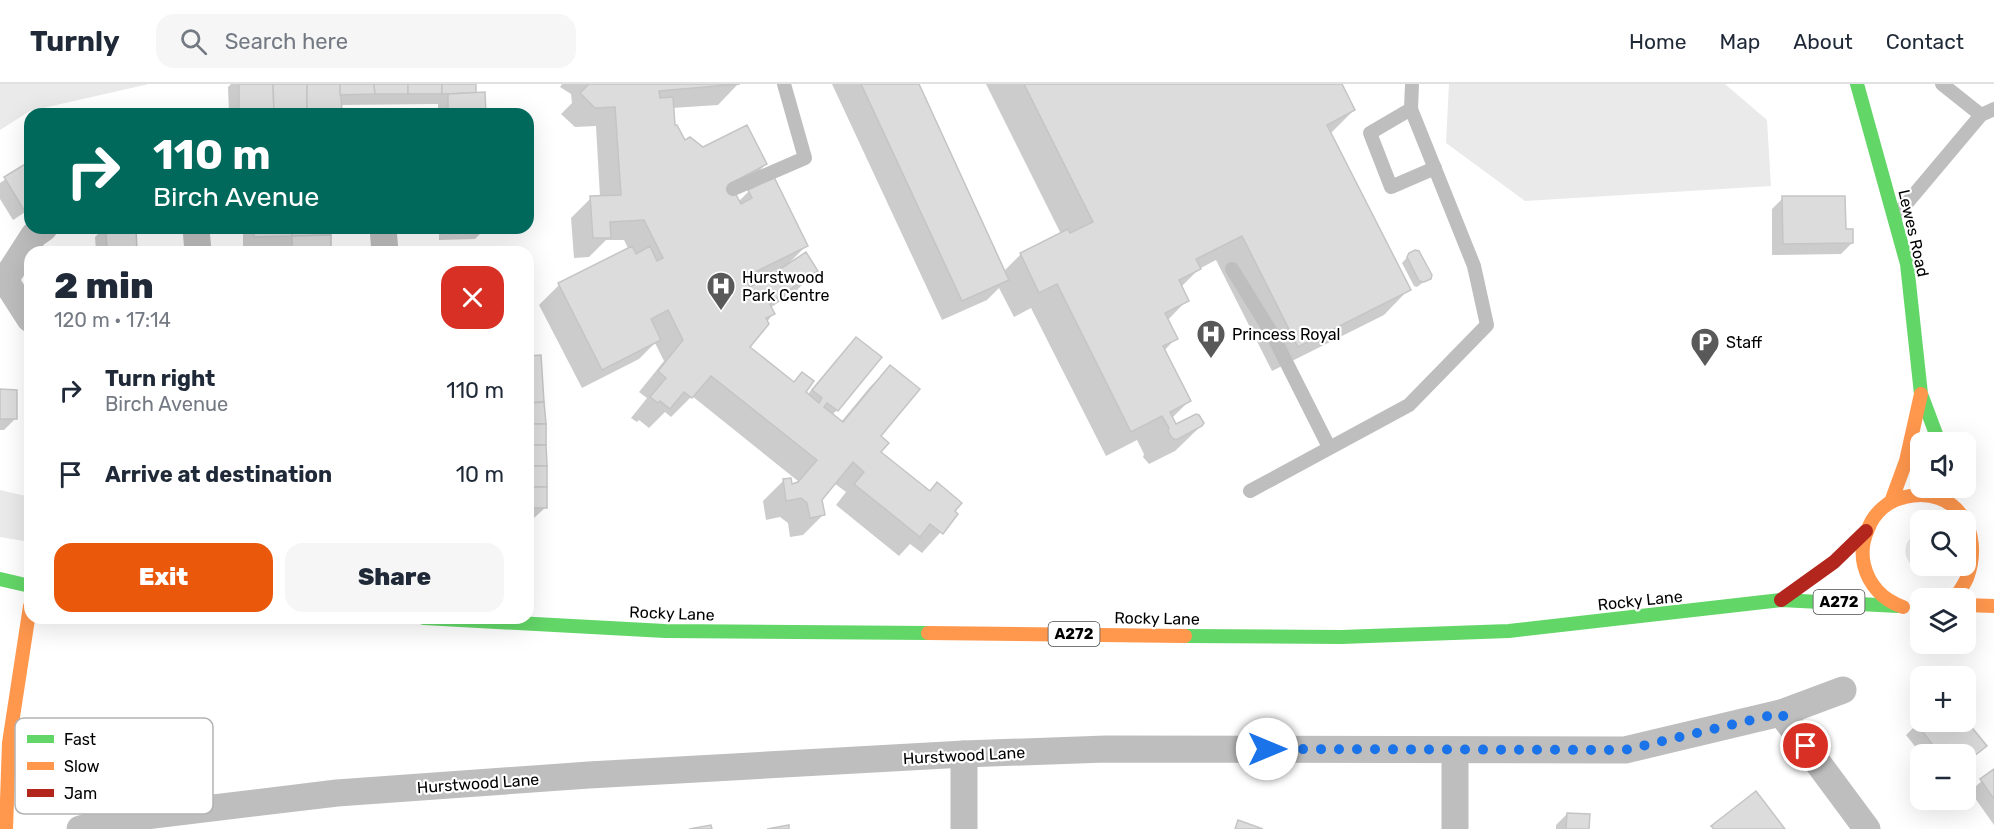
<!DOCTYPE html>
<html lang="en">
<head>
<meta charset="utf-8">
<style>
	:root { --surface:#fff; --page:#f6f6f7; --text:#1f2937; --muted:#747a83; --line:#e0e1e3; --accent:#ea580c }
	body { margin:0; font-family:Rubik,sans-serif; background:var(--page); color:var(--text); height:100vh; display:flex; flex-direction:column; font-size:22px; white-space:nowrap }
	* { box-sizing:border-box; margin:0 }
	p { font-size:20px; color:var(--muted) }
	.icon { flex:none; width:33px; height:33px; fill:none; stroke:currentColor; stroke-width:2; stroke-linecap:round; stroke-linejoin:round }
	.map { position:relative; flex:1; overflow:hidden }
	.sheet { position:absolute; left:24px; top:162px; width:510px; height:378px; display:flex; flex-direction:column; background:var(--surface); border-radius:18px; box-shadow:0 6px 24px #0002 }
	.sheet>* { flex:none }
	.top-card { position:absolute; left:24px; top:24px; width:510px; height:126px; border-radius:18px; box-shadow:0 6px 24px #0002; background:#00695c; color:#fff; overflow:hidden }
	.fabs { position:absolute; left:1910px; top:348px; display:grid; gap:12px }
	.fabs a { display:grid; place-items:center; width:66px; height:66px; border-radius:12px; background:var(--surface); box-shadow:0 6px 24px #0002; font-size:30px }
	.pin { position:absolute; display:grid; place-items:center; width:51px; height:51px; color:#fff; margin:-26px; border:3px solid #fff; border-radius:50%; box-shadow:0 2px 6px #0007 }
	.me { position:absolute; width:66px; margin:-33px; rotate:90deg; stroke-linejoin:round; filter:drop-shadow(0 0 4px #0008) }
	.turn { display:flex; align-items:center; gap:21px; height:126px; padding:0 30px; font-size:27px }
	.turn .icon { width:78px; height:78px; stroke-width:2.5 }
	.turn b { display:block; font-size:42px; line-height:51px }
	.round { display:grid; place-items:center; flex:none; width:63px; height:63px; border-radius:18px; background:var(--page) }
	.overview { display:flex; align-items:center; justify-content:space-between; height:102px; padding:0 30px }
	h1 { font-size:36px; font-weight:800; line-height:45px }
	.cta { display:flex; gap:12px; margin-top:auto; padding:12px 30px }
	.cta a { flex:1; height:69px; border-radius:18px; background:var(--accent); color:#fff; font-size:24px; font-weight:800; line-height:69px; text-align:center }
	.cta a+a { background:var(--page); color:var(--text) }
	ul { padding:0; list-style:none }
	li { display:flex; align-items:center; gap:18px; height:84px; padding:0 30px }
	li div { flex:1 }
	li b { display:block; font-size:22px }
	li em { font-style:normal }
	header { display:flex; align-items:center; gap:36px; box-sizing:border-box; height:84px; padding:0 30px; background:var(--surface); border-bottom:2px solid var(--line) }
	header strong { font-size:28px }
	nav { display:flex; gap:33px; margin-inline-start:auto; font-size:21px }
	.search { width:420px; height:54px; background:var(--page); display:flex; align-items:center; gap:15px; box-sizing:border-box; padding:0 21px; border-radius:18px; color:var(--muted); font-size:22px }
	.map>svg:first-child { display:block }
</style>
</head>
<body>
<header>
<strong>Turnly</strong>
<div class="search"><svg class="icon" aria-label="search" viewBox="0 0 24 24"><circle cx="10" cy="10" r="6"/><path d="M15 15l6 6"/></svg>Search here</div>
<nav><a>Home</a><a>Map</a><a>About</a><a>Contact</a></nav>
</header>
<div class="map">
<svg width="1994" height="745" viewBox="0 0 1994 745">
	<rect width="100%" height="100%" fill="#fff"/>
	<g fill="#eaeaea">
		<path d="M0 0H149L30 27 0 46Z"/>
		<path d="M1449 0H1725L1767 36 1771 102 1525 117 1446 59Z"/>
		<path d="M0 406 30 413V458L0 453Z"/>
		<path d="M1920 448V482H1936C1910 498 1891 459 1920 448Z"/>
	</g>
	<g fill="#0003" fill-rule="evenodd">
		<path d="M231 0H475V10L484 30H438V20L340 21V27L337 30H229L228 3Z"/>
		<path d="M562 0H738L718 21 672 24 673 43 684 58 703 65 766 80 746 100 733 107 738 118 749 107 773 95 807 161 788 180 816 187 796 207 770 224 773 230 748 263 807 311 837 275 856 255 837 326 832 331 841 338 870 303 890 283 879 352V368L956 431 922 469 910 460 899 472 836 421 846 408 834 399 821 416 823 431 803 451 790 453 788 439 780 433 766 436 763 417 783 397 791 401 798 397 692 312 671 333 665 328 649 344 639 336 637 338 631 334 647 314 639 308 664 277 655 259 639 275 582 304 539 221 559 201 629 166 624 156H606L589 173 574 174 571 134 591 114 600 113 596 42 575 43 561 30 572 19 571 10 560 3ZM779 185 780 187 749 205 747 201Z"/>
		<path d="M832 0H918L1003 188 1021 170 1061 150 986 0H1340L1354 26 1330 50 1409 205 1384 231 1272 287 1216 176 1199 185 1181 203 1187 216 1167 237 1176 254 1164 267 1189 317 1171 335 1175 342H1201L1175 367 1149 380 1143 373 1144 370 1137 356 1106 372 1031 224 1014 233 999 204 987 216 942 236Z"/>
		<path d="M30 79V125L13 136 0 115V99Z"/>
		<path d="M1783 114 1844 147 1852 159 1841 170 1772 171V125Z"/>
		<path d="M104 144H134L135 168H96L95 153Z"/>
		<path d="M243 144H329V168H282V163L243 164Z"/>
		<path d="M439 144H486L475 155 439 156Z"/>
		<path d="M1410 170 1429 194 1417 203 1414 202 1402 179Z"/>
		<path d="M528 273 546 423 534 434H528Z"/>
		<path d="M0 307 15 335 4 346H0Z"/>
		<path d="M1920 637H1965L1985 662 1965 680V670H1921L1906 651Z"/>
		<path d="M1994 687V741L1970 707Z"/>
		<path d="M1567 730 1587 745H1556V741Z"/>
	</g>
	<g fill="#dcdcdc" stroke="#c5c5c5" stroke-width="1.5">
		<path d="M239 0H273L274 28 239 29Z"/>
		<path d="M273 0H307V28H274Z"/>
		<path d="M307 0H340L342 27 307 28Z"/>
		<path d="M340 0H374L375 10 340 11Z"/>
		<path d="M374 0H408V10H375Z"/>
		<rect x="408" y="0" width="34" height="10"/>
		<path d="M442 0H476V9L442 10Z"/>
		<path d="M589 0H740L659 7 660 14 673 13 675 41H677L685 56 690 53 703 63 747 41 767 80 731 99 733 105 741 120 752 114 748 106 774 93 808 162 745 193 750 203 765 195 806 168 818 187 769 219 775 230 766 234 769 240 750 263 794 298 802 288 814 297 806 308 819 319 822 314 812 306 856 253 882 273 838 327 827 319 824 323 843 338 890 281 920 305 881 352 889 359 881 368 930 407 937 398 962 419 955 427 958 430 943 450 930 440 920 453 854 400 864 388 853 378 822 416 825 431 810 434 807 419 801 414 786 417 783 395 791 394 792 400 798 398 817 376 711 292 692 314 684 308 670 325 660 317 658 319 650 313 666 294 658 287 683 256 668 226 651 235 661 256 602 286 558 199 632 162 636 170 650 162 657 177 663 174 644 136 610 138 611 154H593L590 112 621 111 615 23 595 24 580 9Z"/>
		<path d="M861 0H919L1009 196 962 217Z"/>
		<path d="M1024 0H1342L1355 26 1327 41 1411 206 1298 263 1242 152 1196 175 1201 185 1179 196 1189 217 1165 229 1178 255 1163 262 1191 317 1170 328 1176 340 1196 330 1199 331 1204 339 1202 342 1176 356 1172 354 1168 347 1169 344 1162 332 1131 348 1057 200 1039 209 1020 169 1068 145 1070 149 1093 138Z"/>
		<path d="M485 8 486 30H448V10Z"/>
		<path d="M30 77V122L24 126 4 93Z"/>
		<path d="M1782 112H1845L1846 145H1853V159L1783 160Z"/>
		<path d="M106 144H136L137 168H107Z"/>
		<path d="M254 144H292V152L254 153Z"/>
		<path d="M292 144H330L331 151 292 152Z"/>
		<path d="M450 144H488V145L450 146Z"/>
		<path d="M331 151V168H292V152Z"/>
		<path d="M1415 166 1419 167 1432 191 1431 195 1424 198 1419 197 1407 173 1409 169Z"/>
		<path d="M541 271 544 318 528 319V272Z"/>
		<path d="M0 305 17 306V335H0Z"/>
		<path d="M544 318 546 340H528V319Z"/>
		<rect x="528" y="340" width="18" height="21"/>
		<path d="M528 361H546L547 382H528Z"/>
		<rect x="528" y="382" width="19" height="21"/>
		<rect x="528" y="403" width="19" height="21"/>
		<path d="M1920 635V638H1965V635L1987 662 1965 679V670H1940L1916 639Z"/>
		<path d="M1994 685V715L1980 695Z"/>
		<path d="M1756 707 1785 745H1714L1711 742Z"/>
		<path d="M1567 729 1590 730 1589 745H1566Z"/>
		<path d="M1238 736 1263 745H1235Z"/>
		<path d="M711 741 712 745H689Z"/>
		<path d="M789 741V745H767Z"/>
	</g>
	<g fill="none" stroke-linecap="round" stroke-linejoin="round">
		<g stroke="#bebebe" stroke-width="14">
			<path d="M1942 0 1981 31"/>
			<path d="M1411 25 1370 49 1391 103 1435 84"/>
			<path d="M733 105 805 74 784 0"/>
			<path d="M1896 132 1981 31 1994 25"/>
			<path d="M1232 185 1271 248 1329 363"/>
			<path d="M1250 407 1409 321 1487 241 1474 182 1411 25 1412 0"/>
		</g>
		<g stroke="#bebebe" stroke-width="27">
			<path d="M196 144 198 168"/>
			<path d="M383 144 385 168"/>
			<path d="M5 196 30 235"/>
			<path d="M0 199 5 196 34 151 44 144"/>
			<path d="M1781 629 1867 745"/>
			<path d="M1455 667V745"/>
			<path d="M80 745 113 736 337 709 589 691 964 670 1106 665 1625 666 1781 629 1843 606"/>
			<path d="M964 745V670"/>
		</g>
		<g stroke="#63d668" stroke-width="14">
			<path d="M1857 0 1907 180 1921 310 1939 358"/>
			<path d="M0 495 30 502"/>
			<path d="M424 534 665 547 928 549"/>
			<path d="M1185 552 1341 553 1509 547 1781 516 1898 522"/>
		</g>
		<g stroke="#ff974d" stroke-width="14">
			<path d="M1891 418 1906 377 1921 310"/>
			<path d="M1965 521 1994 522"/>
			<path d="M1903 523C1883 516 1869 501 1864 481 1861 468 1863 456 1868 445 1874 429 1888 416 1905 413 1957 401 1984 448 1967 494 1964 501 1959 508 1955 514"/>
			<path d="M928 549 1185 552"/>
			<path d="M6 745 9 659 30 522"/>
		</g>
		<path stroke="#b3261e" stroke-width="14" d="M1781 516 1834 478 1866 447"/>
	</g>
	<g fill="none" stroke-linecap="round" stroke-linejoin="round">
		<path stroke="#1a73e8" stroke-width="10" stroke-dasharray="0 18" d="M1267 665 1625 666 1781 629 1806 662"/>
	</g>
	<defs>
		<g id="hospital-pin" transform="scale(1.5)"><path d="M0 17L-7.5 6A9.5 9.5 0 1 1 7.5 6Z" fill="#595959" stroke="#fff"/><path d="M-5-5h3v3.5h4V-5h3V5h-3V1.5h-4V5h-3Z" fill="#fff"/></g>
		<g id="parking-pin" transform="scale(1.5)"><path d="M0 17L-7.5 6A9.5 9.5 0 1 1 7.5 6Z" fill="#595959" stroke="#fff"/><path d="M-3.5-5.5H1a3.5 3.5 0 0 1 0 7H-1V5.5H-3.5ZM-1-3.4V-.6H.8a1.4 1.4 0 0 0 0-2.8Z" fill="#fff"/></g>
	</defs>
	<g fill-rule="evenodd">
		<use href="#hospital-pin" x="721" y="202"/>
		<use href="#hospital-pin" x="1211" y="250"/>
		<use href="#parking-pin" x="1705" y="258"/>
	</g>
	<g text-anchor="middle" stroke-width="4.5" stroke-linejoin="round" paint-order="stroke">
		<g fill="#fff" stroke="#4c4c4c" stroke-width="1.5">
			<rect x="1813.5" y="506" width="51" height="24" rx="4.5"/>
			<rect x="1048.5" y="538" width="51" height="24" rx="4.5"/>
		</g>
		<g font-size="15" font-weight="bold" fill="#000">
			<text x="1839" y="523">A272</text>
			<text x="1074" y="555">A272</text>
		</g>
		<g font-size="16" fill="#000" stroke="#fff">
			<text transform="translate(1914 149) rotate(77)" y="6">Lewes Road</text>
			<text transform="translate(1640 516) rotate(-6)" y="6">Rocky Lane</text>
			<text transform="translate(672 529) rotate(2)" y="6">Rocky Lane</text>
			<text transform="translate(1157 534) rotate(1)" y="6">Rocky Lane</text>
			<text transform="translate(964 671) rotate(-3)" y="6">Hurstwood Lane</text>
			<text transform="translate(478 699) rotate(-4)" y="6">Hurstwood Lane</text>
		</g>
		<g font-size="16" fill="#000" stroke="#fff" text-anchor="start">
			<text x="742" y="199">Hurstwood<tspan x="742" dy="18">Park Centre</tspan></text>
			<text x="1232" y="256">Princess Royal</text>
			<text x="1726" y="264">Staff</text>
		</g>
	</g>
	<rect x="15" y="634" width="198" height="96" rx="9" fill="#fff" stroke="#b2b2b2" stroke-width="1.5"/>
	<rect x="27" y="651" width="27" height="8" fill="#63d668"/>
	<rect x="27" y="678" width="27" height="8" fill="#ff974d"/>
	<rect x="27" y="705" width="27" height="8" fill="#b3261e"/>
	<g font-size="16" fill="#000">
		<text x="64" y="661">Fast</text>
		<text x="64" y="688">Slow</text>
		<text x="64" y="715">Jam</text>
	</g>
</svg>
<div class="fabs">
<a><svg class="icon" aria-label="sound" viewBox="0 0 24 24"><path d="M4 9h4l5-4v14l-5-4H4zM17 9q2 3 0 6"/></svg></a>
<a><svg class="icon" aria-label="search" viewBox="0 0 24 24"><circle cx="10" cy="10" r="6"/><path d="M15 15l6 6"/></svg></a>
<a><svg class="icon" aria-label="layers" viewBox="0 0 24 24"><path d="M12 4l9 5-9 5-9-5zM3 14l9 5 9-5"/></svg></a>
<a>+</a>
<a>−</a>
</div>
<div class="pin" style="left:1806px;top:662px;background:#d93025"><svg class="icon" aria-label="arrive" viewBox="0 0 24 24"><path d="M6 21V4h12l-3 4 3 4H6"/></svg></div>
<svg class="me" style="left:1267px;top:665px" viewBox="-20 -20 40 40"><circle r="19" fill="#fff"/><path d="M0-13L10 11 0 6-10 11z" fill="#1a73e8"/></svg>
<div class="top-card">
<div class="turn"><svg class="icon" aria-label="right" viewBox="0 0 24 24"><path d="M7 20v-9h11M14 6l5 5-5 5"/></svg><div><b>110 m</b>Birch Avenue</div></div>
</div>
<section class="sheet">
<div class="overview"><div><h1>2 min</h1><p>120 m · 17:14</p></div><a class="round" style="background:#d93025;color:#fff"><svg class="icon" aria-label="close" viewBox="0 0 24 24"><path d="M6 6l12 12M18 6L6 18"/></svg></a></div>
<ul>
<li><svg class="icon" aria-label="right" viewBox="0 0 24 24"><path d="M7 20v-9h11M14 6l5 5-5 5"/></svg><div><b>Turn right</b><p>Birch Avenue</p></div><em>110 m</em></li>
<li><svg class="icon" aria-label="arrive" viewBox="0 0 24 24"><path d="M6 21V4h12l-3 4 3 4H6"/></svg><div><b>Arrive at destination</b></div><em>10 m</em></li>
</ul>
<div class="cta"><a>Exit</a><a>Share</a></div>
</section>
</div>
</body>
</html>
